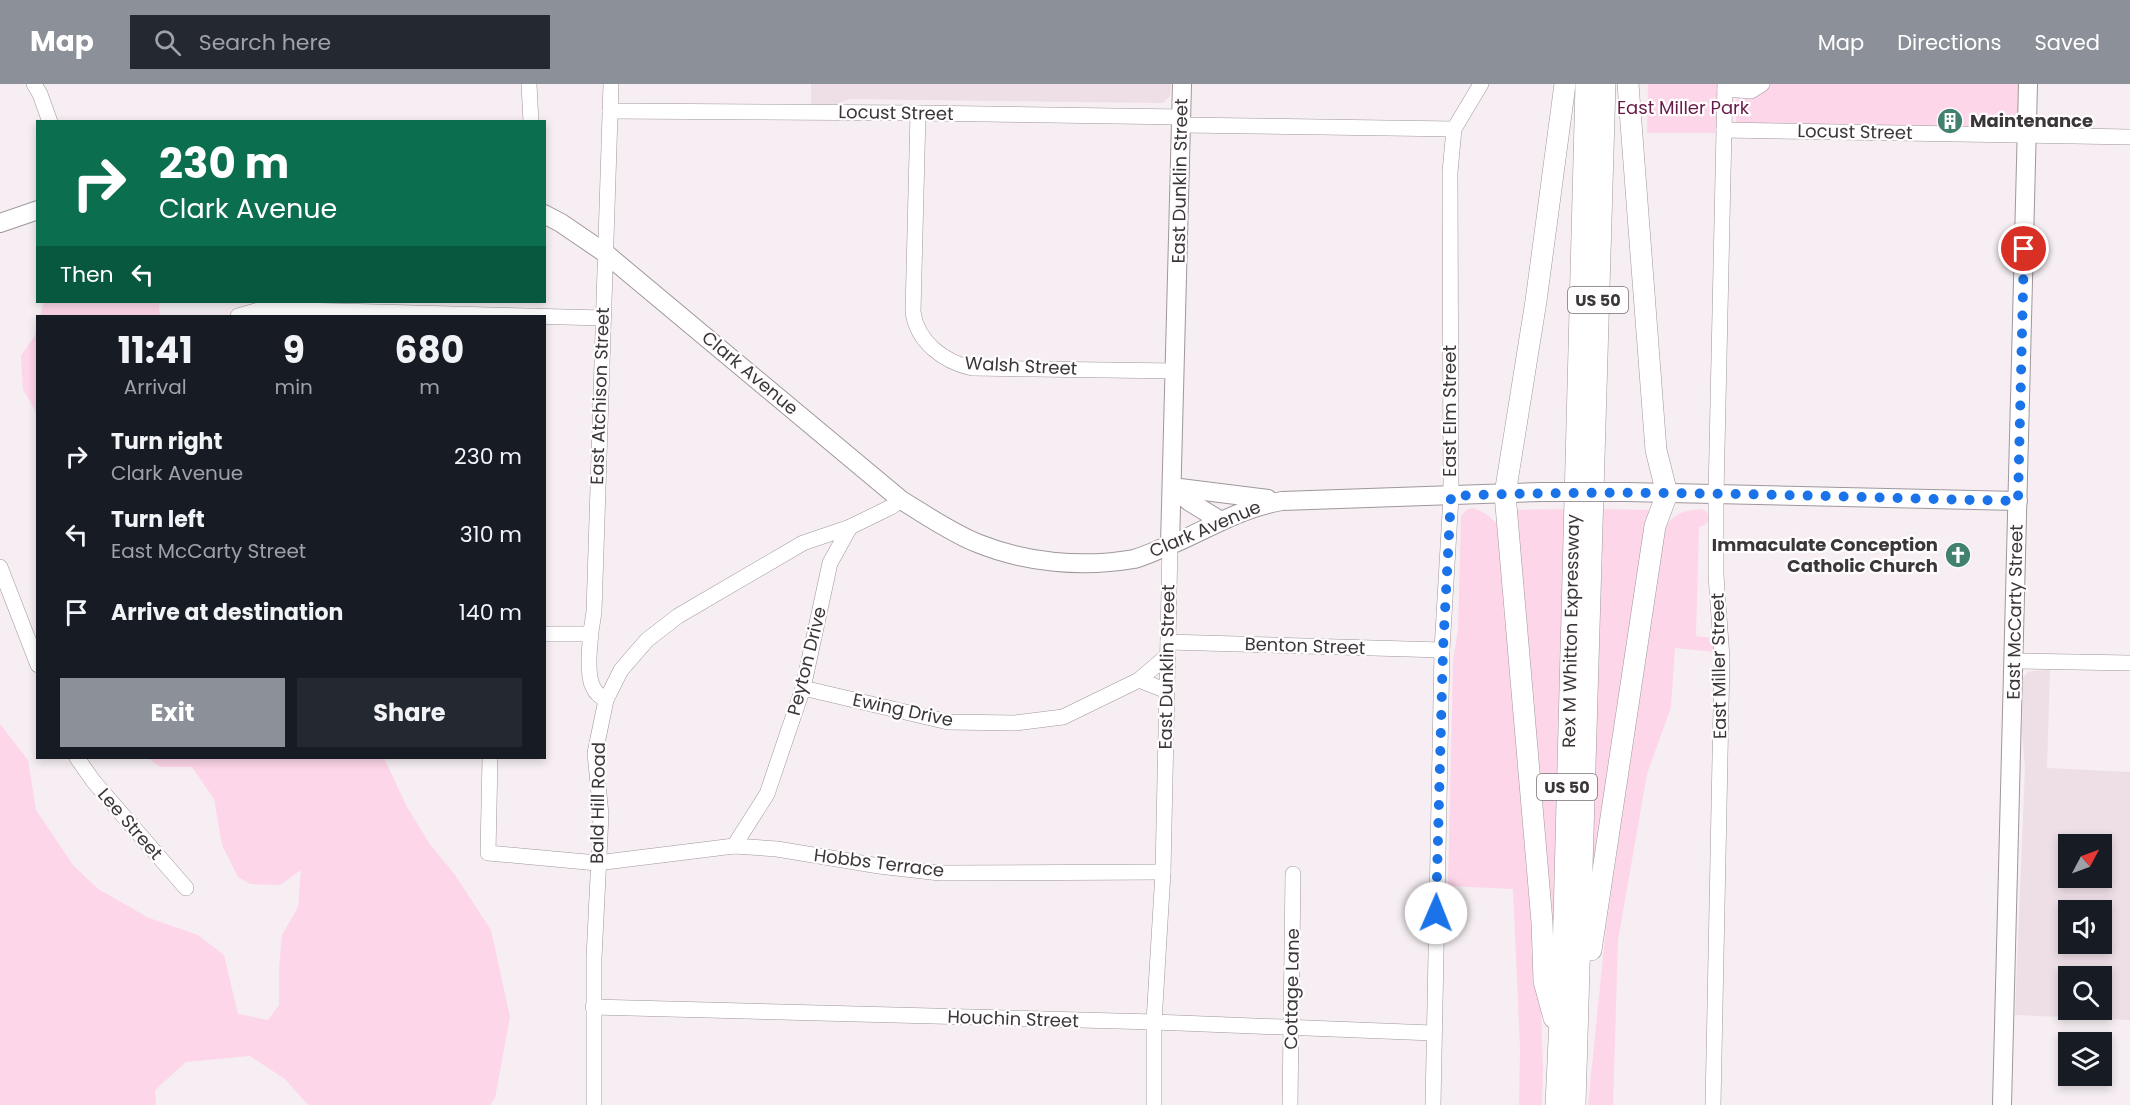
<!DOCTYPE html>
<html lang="en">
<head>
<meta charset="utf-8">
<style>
	:root { --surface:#171b24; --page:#242831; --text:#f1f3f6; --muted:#9ea1a6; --accent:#8c9099 }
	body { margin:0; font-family:Poppins,sans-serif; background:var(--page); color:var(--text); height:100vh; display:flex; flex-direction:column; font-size:22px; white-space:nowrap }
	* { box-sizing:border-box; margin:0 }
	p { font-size:20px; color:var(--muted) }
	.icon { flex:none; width:33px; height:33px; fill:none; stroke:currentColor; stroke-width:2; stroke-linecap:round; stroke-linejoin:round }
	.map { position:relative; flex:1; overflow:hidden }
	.details { position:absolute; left:36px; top:231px; width:510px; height:444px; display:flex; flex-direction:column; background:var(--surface); border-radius:0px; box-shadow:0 3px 9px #0003 }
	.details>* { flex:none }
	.banner { position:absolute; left:36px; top:36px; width:510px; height:183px; border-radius:0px; box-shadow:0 3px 9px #0003; background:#0b6e4f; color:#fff; overflow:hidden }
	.needle { width:39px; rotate:49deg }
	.fabs { position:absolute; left:2058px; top:750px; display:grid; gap:12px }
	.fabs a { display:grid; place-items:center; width:54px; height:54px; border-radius:0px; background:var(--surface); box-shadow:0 3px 9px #0003; font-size:30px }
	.pin { position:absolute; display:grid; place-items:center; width:51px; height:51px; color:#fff; margin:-26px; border:3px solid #fff; border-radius:50%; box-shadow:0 2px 6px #0007 }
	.me { position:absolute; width:66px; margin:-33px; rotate:1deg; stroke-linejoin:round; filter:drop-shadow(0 0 4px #0008) }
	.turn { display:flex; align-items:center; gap:21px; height:126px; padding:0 24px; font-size:27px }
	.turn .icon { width:78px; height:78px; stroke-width:2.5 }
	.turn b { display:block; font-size:42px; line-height:51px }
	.then { display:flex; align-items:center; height:57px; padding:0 24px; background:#0003; gap:12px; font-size:22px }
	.eta { display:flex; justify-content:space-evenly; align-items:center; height:102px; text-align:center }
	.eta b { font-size:36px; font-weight:700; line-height:42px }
	.cta { display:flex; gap:12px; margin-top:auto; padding:12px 24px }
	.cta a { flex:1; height:69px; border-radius:0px; background:var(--accent); color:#fff; font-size:24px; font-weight:700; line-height:69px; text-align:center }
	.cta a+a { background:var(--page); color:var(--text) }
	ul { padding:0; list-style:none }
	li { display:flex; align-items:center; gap:18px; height:78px; padding:0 24px }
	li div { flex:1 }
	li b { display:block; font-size:22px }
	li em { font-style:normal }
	header { display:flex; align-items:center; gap:36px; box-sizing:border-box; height:84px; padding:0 30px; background:var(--accent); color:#fff }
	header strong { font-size:28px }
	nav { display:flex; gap:33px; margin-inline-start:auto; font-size:21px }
	.search { width:420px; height:54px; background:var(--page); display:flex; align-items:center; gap:15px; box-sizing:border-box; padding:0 21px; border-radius:0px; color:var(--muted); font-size:22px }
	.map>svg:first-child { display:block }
</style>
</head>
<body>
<header>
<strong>Map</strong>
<div class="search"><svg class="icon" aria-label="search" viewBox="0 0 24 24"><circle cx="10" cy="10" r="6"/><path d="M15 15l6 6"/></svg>Search here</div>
<nav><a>Map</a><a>Directions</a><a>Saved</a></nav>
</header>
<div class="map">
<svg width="2130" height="1021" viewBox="0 0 2130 1021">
	<rect width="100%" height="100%" fill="#f6eef2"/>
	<g fill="#eedfe6" fill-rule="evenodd">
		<path d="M811 0H1171L1170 12 1163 19 849 15 825 25 811 24Z"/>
		<path d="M2050 586 2047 684 2130 688V936L2015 931 2025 683 2022 648 2023 594 2028 588 2033 587ZM2068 760H2102V794H2068ZM2068 826H2102V860H2068ZM2068 892H2102V926H2068Z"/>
	</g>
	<g fill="#fdd6e9">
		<path d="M1648 0H1719L1718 49H1647Z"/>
		<path d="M1737 0H2020L2018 38 2015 44 1742 40 1736 38Z"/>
		<path d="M44 218 159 219 160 232H40Z"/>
		<path d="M37 243V330L23 305 21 272 35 251Z"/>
		<path d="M1473 424C1487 429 1494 435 1502 447L1539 871 1543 983 1542 1021H1519L1520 965 1513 805 1448 802 1453 576 1458 547 1461 432 1466 426Z"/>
		<path d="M1565 425 1554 856 1551 864 1514 429 1517 426Z"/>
		<path d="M1601 425 1648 426 1651 434 1590 815Z"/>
		<path d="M1701 425 1707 428 1709 435 1706 440 1699 443 1696 552 1713 554 1715 568 1675 564 1671 623 1647 690 1618 856 1613 1021H1588L1606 844 1663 449C1671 430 1681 427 1701 425Z"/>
		<path d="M0 640 28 676 36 726 73 781 98 805 149 834 198 851 224 871 238 930 268 936 279 921V885L282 851 298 823 301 786 280 801 250 800 238 793 222 761 214 715 192 683H160L148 674H384L407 723 429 759 455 791 491 846 510 933 495 1014 490 1021H308L285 995 250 972 186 978 155 1006 156 1021H0Z"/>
	</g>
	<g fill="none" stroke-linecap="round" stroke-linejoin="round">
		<g stroke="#9f979b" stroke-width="16">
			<g id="minor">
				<path d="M34 0 40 10 50 38"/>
				<path d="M529 0 531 38"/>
				<path d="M1725 5 1751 7 1762 0"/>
				<path d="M610 27 918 29 1182 33"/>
				<path d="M918 29 913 228C917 258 944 278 972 284L1175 287"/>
				<path d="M1181 41 1454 45"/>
				<path d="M1724 46 2130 53"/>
				<path d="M238 232 262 225 603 234"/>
				<path d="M0 483 38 581"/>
				<path d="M544 550H590"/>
				<path d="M1168 558 1442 566"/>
				<path d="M2014 577 2130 579"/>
				<path d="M1139 596 1168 571"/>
				<path d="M803 604 948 638 1015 639 1063 633 1139 596 1167 607"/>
				<path d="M606 616C600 612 596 610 593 603 585 589 591 544 594 528L611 0"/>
				<path d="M77 674 94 698 186 804"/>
				<path d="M490 674 488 769 597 779 734 762 777 765 879 782 940 789 1163 788"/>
				<path d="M734 762 767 710 803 604 830 479 850 443"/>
				<path d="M593 923 1154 938 1433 949"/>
				<path d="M594 1021V874L601 731 595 669 606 616 621 586 647 556 678 532 803 459 850 443 891 423 901 416"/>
				<path d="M1154 1021V938L1163 788 1170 461"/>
				<path d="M1290 1021 1293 790"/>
				<path d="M1433 1021 1442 566 1451 412 1450 88 1454 45 1481 0"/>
				<path d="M1713 1021 1722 574 1716 492V411L1725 0"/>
			</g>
		</g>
		<g stroke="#9f979b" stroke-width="20">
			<g id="major">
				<path d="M544 130 561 139 605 169 901 416C926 431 950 448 977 459 1026 479 1082 484 1134 475 1145 472 1157 466 1168 462 1207 446 1239 424 1282 417L1541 408"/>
				<path d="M0 139 38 126"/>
				<path d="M1172 403 1268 415"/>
				<path d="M1172 403 1190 418 1221 437"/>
				<path d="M1626 408 2018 417"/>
				<path d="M1170 461 1182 0"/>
				<path d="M2002 1021 2028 0"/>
			</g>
		</g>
		<g stroke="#9f979b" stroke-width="22">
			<g id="highway">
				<path d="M1591 866 1655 442 1667 410 1656 366 1628 0"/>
				<path d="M1554 934 1544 897 1542 838 1505 410 1536 217 1565 0"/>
				<path d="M1556 1021 1563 871 1586 0"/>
				<path d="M1575 1021 1605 0"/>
			</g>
		</g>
		<use href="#minor" stroke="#fff" stroke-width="15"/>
		<use href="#major" stroke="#fff" stroke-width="18"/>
		<use href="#highway" stroke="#fff" stroke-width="21"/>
		<g stroke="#9f979b" stroke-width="20" stroke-linecap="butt">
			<path id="major-bridge" d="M1541 408H1626"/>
		</g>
		<use href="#major-bridge" stroke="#fff" stroke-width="18"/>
	</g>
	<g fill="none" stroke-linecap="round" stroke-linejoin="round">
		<path stroke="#1a73e8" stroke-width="10" stroke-dasharray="0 18" d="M1436 829 1443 566 1451 412C1640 404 1829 413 2018 417L2024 165"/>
	</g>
	<defs>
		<g id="building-disc" transform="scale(1.35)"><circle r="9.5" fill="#42816f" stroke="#fffdfe"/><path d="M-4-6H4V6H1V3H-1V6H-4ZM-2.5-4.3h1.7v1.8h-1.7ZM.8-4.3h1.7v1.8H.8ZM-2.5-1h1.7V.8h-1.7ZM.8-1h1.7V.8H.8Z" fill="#fff"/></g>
		<g id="church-disc" transform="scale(1.35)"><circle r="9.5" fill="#42816f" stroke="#fffdfe"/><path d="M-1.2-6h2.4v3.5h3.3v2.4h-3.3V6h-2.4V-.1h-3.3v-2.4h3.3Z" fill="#fff"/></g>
	</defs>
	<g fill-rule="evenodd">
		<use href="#building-disc" x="1950" y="37"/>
		<use href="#church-disc" x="1958" y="471"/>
	</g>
	<g text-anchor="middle" stroke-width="4.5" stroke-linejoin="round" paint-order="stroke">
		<g fill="#fffdfe" stroke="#757274" stroke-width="1.5">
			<rect x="1568" y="203" width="60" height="26" rx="4.5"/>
			<rect x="1537" y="690" width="60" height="26" rx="4.5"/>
		</g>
		<g font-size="16" font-weight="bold" fill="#3a3739">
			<text x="1598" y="222">US 50</text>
			<text x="1567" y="709">US 50</text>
		</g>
		<g font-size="18" fill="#661b49" stroke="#fffdfe">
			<text x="1683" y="30">East Miller Park</text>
		</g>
		<g font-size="18" fill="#3a3739" stroke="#fffdfe">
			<text transform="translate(896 29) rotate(1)" y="6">Locust Street</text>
			<text transform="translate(1855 48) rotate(1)" y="6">Locust Street</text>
			<text transform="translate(1180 97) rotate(-89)" y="6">East Dunklin Street</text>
			<text transform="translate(1021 282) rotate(3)" y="6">Walsh Street</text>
			<text transform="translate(750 289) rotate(40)" y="6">Clark Avenue</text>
			<text transform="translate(600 312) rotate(-88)" y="6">East Atchison Street</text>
			<text transform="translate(1450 327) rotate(-90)" y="6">East Elm Street</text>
			<text transform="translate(1205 445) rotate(-23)" y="6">Clark Avenue</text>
			<text transform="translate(2015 528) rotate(-89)" y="6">East McCarty Street</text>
			<text transform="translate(1571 547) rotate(-89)" y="6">Rex M Whitton Expressway</text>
			<text transform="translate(1305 562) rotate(2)" y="6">Benton Street</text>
			<text transform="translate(807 577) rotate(-76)" y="6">Peyton Drive</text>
			<text transform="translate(1719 582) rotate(-91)" y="6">East Miller Street</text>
			<text transform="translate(1167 583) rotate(-89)" y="6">East Dunklin Street</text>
			<text transform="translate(903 626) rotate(12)" y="6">Ewing Drive</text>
			<text transform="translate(598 719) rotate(-89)" y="6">Bald Hill Road</text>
			<text transform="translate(130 740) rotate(49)" y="6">Lee Street</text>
			<text transform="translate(879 779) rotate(7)" y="6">Hobbs Terrace</text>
			<text transform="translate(1292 905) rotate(-89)" y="6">Cottage Lane</text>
			<text transform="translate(1013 935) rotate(2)" y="6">Houchin Street</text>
		</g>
		<g font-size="18" font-weight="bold" fill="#3a3739" stroke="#fffdfe" text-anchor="start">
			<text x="1970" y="43">Maintenance</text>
			<text x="1938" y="467" text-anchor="end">Immaculate Conception<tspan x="1938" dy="21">Catholic Church</tspan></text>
		</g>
	</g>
</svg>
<div class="fabs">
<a><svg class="needle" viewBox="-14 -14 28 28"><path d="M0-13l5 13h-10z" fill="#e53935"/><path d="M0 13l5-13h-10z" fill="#9ea1a6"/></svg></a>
<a><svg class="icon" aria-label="sound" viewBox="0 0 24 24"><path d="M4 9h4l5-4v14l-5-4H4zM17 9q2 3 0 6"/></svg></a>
<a><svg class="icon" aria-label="search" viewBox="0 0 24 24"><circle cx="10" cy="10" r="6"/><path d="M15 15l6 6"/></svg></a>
<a><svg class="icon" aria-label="layers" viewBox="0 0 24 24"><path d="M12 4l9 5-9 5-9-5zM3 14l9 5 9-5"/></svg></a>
</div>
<div class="pin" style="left:2024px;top:165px;background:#d93025"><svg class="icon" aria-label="arrive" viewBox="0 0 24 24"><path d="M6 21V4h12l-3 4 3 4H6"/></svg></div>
<svg class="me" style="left:1436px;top:829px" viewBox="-20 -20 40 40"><circle r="19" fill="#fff"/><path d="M0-13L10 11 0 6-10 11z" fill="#1a73e8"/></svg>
<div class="banner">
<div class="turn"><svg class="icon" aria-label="right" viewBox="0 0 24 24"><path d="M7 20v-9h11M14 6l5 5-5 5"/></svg><div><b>230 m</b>Clark Avenue</div></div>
<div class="then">Then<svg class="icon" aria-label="left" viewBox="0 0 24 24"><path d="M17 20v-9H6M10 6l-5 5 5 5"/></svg></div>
</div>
<section class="details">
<div class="eta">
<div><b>11:41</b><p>Arrival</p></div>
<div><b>9</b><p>min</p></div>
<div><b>680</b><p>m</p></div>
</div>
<ul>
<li><svg class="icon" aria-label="right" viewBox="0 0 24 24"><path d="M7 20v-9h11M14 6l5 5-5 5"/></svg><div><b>Turn right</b><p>Clark Avenue</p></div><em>230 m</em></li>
<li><svg class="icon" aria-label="left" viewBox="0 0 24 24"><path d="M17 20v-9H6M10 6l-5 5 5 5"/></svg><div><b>Turn left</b><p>East McCarty Street</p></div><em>310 m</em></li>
<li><svg class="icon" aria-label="arrive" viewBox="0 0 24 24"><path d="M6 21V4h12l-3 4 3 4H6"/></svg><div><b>Arrive at destination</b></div><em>140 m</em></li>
</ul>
<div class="cta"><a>Exit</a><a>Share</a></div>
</section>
</div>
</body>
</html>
